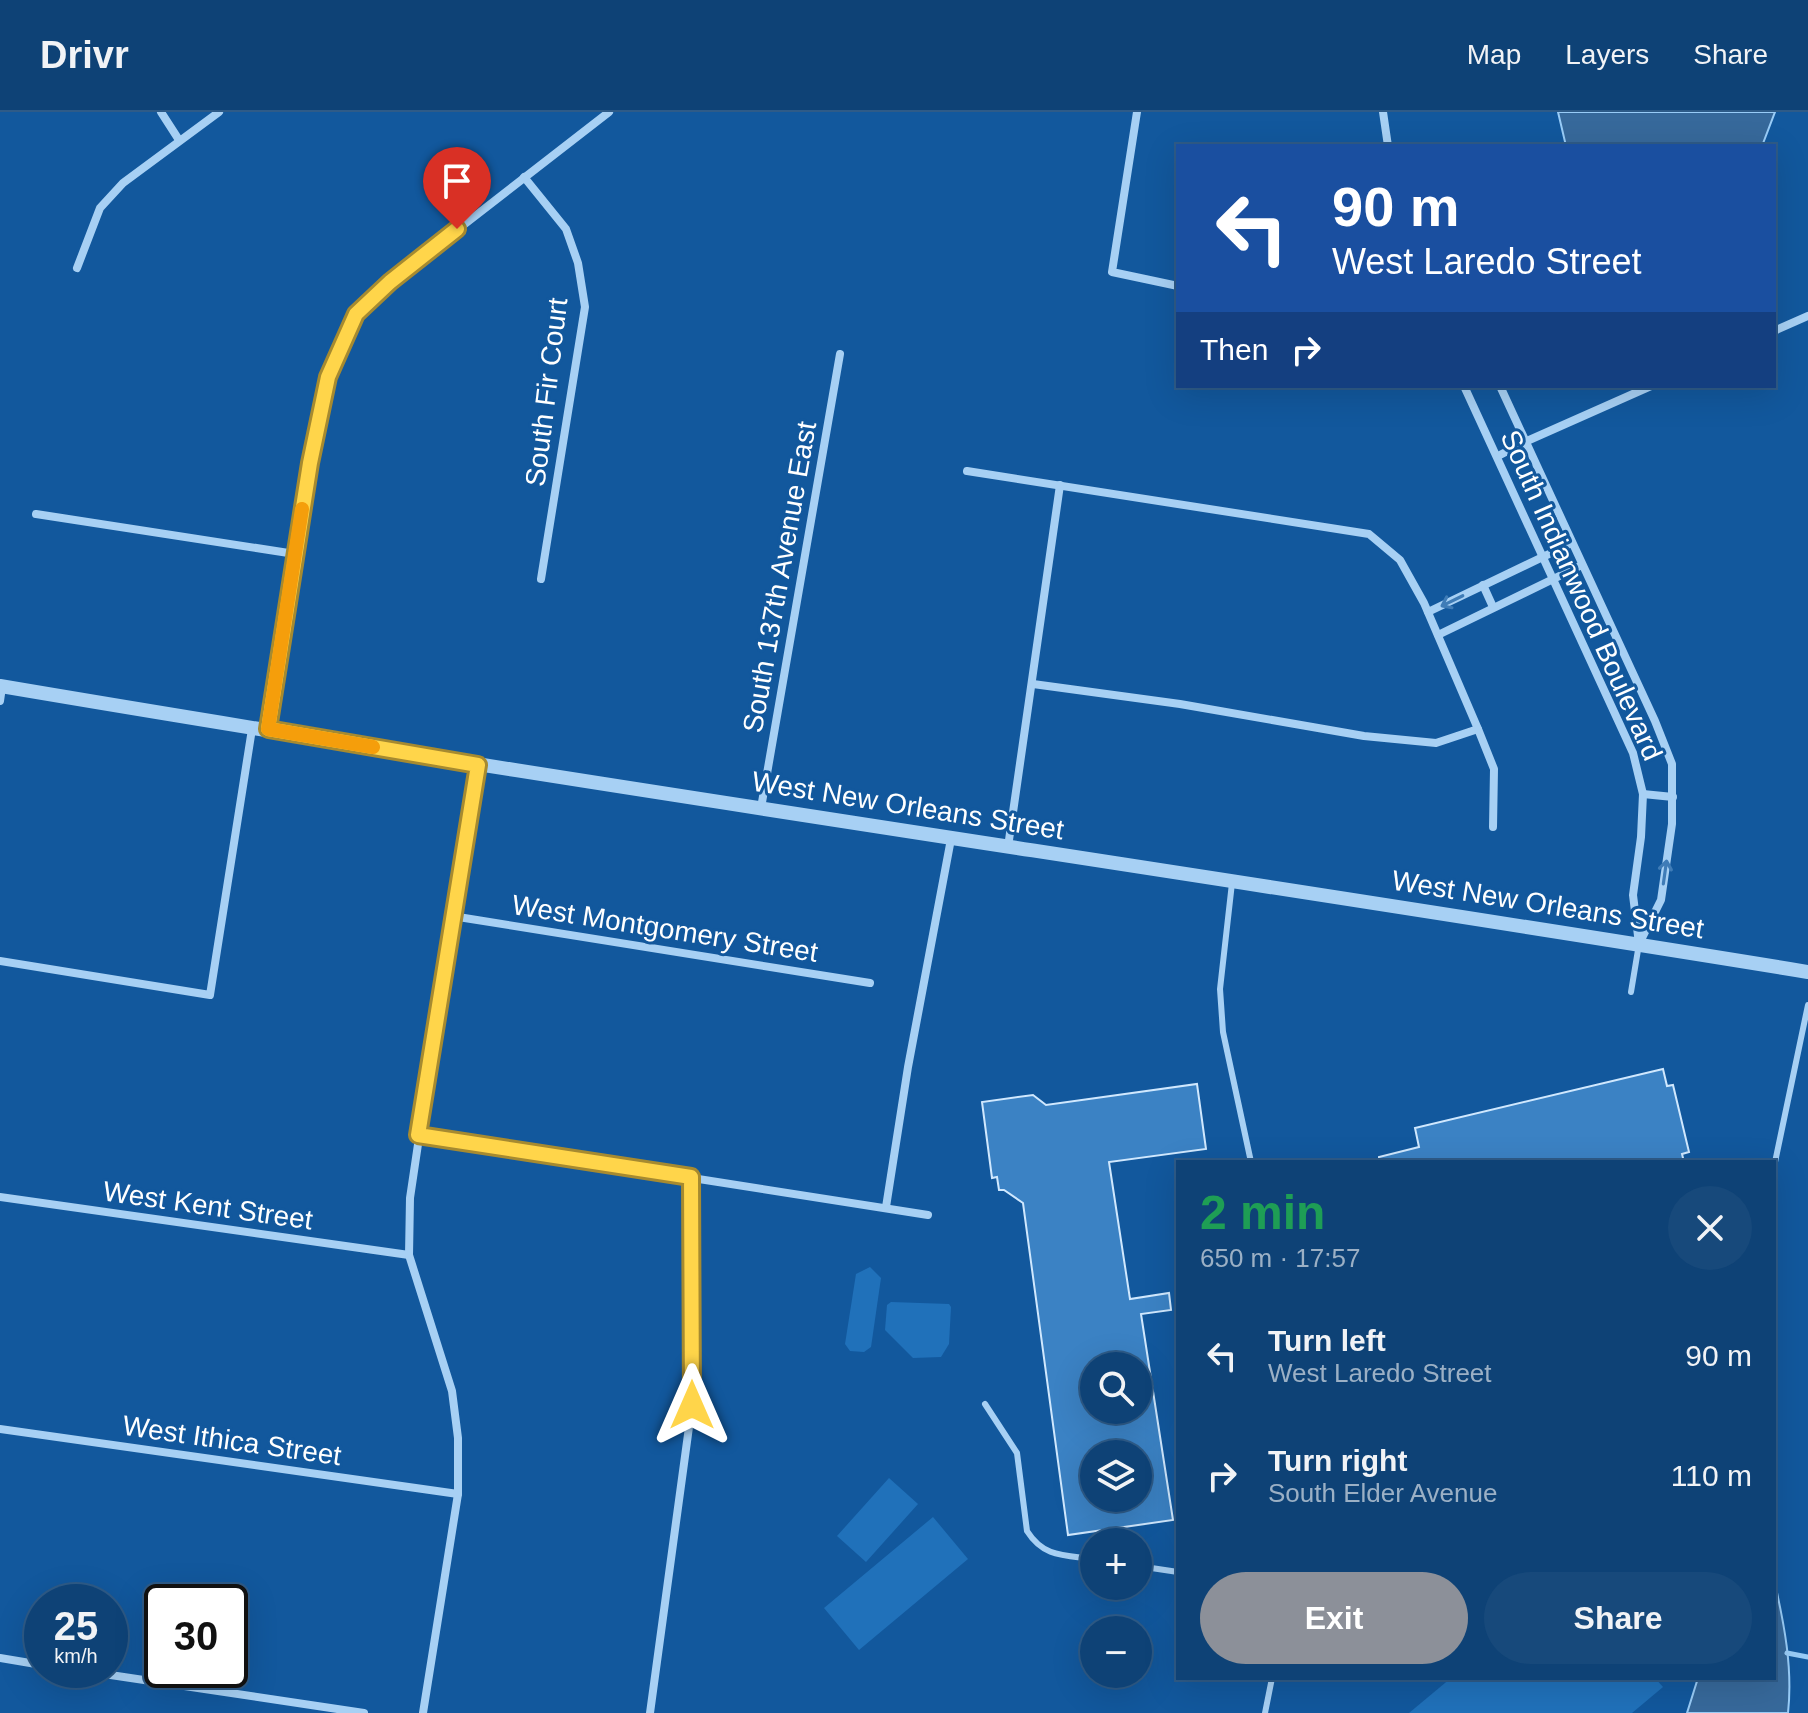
<!DOCTYPE html>
<html lang="en">
<head>
<meta charset="utf-8">
<style>
	:root { --surface:#0e4276; --page:#17497b; --text:#f1f3f6; --muted:#9bb0c5; --line:#2e5b88; --accent:#8c9099 }
	body { margin:0; font-family:Arial,sans-serif; background:var(--page); color:var(--text); height:100vh; display:flex; flex-direction:column; font-size:30px; white-space:nowrap }
	* { box-sizing:border-box; margin:0 }
	p { font-size:26px; color:var(--muted) }
	.icon { flex:none; width:44px; height:44px; fill:none; stroke:currentColor; stroke-width:2; stroke-linecap:round; stroke-linejoin:round }
	.map { position:relative; flex:1; overflow:hidden }
	.side { position:absolute; left:1176px; top:1048px; width:600px; height:520px; display:flex; flex-direction:column; background:var(--surface); border-radius:0px; box-shadow:0 8px 32px #0002,0 0 0 2px var(--line) }
	.side>* { flex:none }
	.guide { position:absolute; left:1176px; top:32px; width:600px; height:244px; border-radius:0px; box-shadow:0 8px 32px #0002,0 0 0 2px var(--line); background:#1a4fa0; color:#fff; overflow:hidden }
	.buttons { position:absolute; left:1080px; top:1240px; display:grid; gap:16px }
	.buttons a { display:grid; place-items:center; width:72px; height:72px; border-radius:50%; background:var(--surface); box-shadow:0 8px 32px #0002,0 0 0 2px var(--line); font-size:40px }
	.speed { position:absolute; left:24px; top:1472px; display:flex; gap:16px; font-size:40px; font-weight:700; text-align:center }
	.speed>* { display:grid; place-content:center; width:104px; height:104px; border-radius:50%; background:var(--surface); box-shadow:0 8px 32px #0002,0 0 0 2px var(--line); line-height:1 }
	.speed small { font-size:20px; font-weight:400 }
	.speed .limit { border:4px solid #111; border-radius:12px; background:#fff; color:#111 }
	.pin { position:absolute; display:grid; place-items:center; width:68px; height:68px; color:#fff; margin:-82px -34px; border-radius:50% 50% 50% 0; rotate:-45deg; box-shadow:0 0 8px #0007 }
	.pin .icon { rotate:45deg }
	.me { position:absolute; width:88px; margin:-44px; rotate:0deg; stroke-linejoin:round; filter:drop-shadow(0 0 6px #0008) }
	.turn { display:flex; align-items:center; gap:28px; height:168px; padding:0 24px; font-size:36px }
	.turn .icon { width:104px; height:104px; stroke-width:2.5 }
	.turn b { display:block; font-size:56px; line-height:68px }
	.then { display:flex; align-items:center; height:76px; padding:0 24px; background:#0003; gap:16px; font-size:30px }
	.round { display:grid; place-items:center; flex:none; width:84px; height:84px; border-radius:42px; background:var(--page) }
	.headline { display:flex; align-items:center; justify-content:space-between; height:136px; padding:0 24px }
	h1 { font-size:48px; font-weight:600; line-height:60px; color:#1e9e55 }
	.primary-button { display:flex; gap:16px; margin-top:auto; padding:16px 24px }
	.primary-button a { flex:1; height:92px; border-radius:48px; background:var(--accent); color:#fff; font-size:32px; font-weight:600; line-height:92px; text-align:center }
	.primary-button a+a { background:var(--page); color:var(--text) }
	ul { padding:0; list-style:none }
	li { display:flex; align-items:center; gap:24px; height:120px; padding:0 24px }
	li div { flex:1 }
	li b { display:block; font-size:30px }
	li em { font-style:normal }
	header { display:flex; align-items:center; gap:48px; box-sizing:border-box; height:112px; padding:0 40px; background:var(--surface); border-bottom:2px solid var(--line) }
	header strong { font-size:38px }
	nav { display:flex; gap:44px; margin-inline-start:auto; font-size:28px }
	.map>svg:first-child { display:block }
</style>
</head>
<body>
<header>
<strong>Drivr</strong>
<nav><a>Map</a><a>Layers</a><a>Share</a></nav>
</header>
<div class="map">
<svg width="1808" height="1601" viewBox="0 0 1808 1601">
	<rect width="100%" height="100%" fill="#12589d"/>
	<g fill="#2071ba">
		<path d="M870 1155 881 1166 871 1235 864 1240 850 1239 845 1232 856 1162Z"/>
		<path d="M891 1190 949 1192 951 1195 949 1232 941 1245 913 1246 885 1218 887 1193Z"/>
		<path d="M889 1366 918 1392 866 1450 837 1424Z"/>
		<path d="M933 1405 968 1447 859 1538 824 1496Z"/>
		<path d="M1451 1566H1655L1663 1575 1632 1601H1409Z"/>
	</g>
	<g fill="#37699b" stroke="#99ccf7" stroke-width="2">
		<path d="M1558 0H1775L1762 34H1566Z"/>
		<path d="M1774 1467C1784 1511 1793 1556 1788 1601H1687L1698 1566H1774Z"/>
	</g>
	<g fill="none" stroke-linecap="round" stroke-linejoin="round">
		<path stroke="#99ccf7" stroke-width="5" d="M1787 1541 1808 1545"/>
	</g>
	<g fill="#3b82c4" stroke="#d0e8fe" stroke-width="2" fill-rule="evenodd">
		<path d="M1663 957 1667 974 1673 973 1689 1040 1682 1042 1684 1050H1379V1045L1419 1035 1415 1016Z"/>
		<path d="M1197 972 1206 1037 1109 1050 1130 1187 1169 1181 1171 1198 1141 1202 1173 1408 1068 1423 1023 1091 1004 1078H999L997 1065 992 1066 982 990 1033 983 1046 993ZM1094 1254H1138V1298H1094ZM1094 1342H1138V1386H1094Z"/>
	</g>
	<g fill="none" stroke-linecap="round" stroke-linejoin="round">
		<g stroke="#a7d0f4" stroke-width="6">
			<path d="M1232 771 1220 877 1223 920 1251 1050"/>
			<path d="M1631 880 1639 832"/>
			<path d="M1774 1055 1808 893"/>
			<path d="M985 1292 1017 1341 1027 1419C1044 1446 1065 1443 1094 1447"/>
			<path d="M1138 1454 1178 1460"/>
			<path d="M1265 1601 1272 1566"/>
		</g>
		<g stroke="#a7d0f4" stroke-width="8">
			<path d="M161 0 179 28"/>
			<path d="M1137 0 1112 160 1178 174"/>
			<path d="M1383 0 1388 34"/>
			<path d="M524 65 566 117 578 151 585 195 541 467"/>
			<path d="M77 156 100 96 123 71 219 0"/>
			<path d="M1774 219 1808 204"/>
			<path d="M1464 274 1633 641 1643 682 1641 725 1633 783 1639 832"/>
			<path d="M1500 274 1655 609 1672 652V712L1661 788 1639 832"/>
			<path d="M1498 344 1527 329 1651 274"/>
			<path d="M967 359 1369 422 1400 448 1424 491 1478 617 1494 657 1493 715"/>
			<path d="M36 402 295 442"/>
			<path d="M1483 473 1493 495"/>
			<path d="M1428 500 1572 431"/>
			<path d="M1438 523 1582 453"/>
			<path d="M1033 572 1180 592 1364 624 1436 631 1478 617"/>
			<path d="M0 589 2 575"/>
			<path d="M268 617 310 351 328 265 356 202 390 170 609 0"/>
			<path d="M1643 682 1673 685"/>
			<path d="M761 696 840 242"/>
			<path d="M1008 735 1060 373"/>
			<path d="M452 804 870 871"/>
			<path d="M0 849 210 883 252 617"/>
			<path d="M418 1023 928 1103"/>
			<path d="M0 1085 409 1143"/>
			<path d="M886 1095 908 955 951 727"/>
			<path d="M0 1317 458 1382"/>
			<path d="M0 1546 42 1553"/>
			<path d="M77 1558 364 1601"/>
			<path d="M423 1601 458 1382V1326L452 1279 409 1143 410 1086 452 804 478 653"/>
			<path d="M650 1601 692 1293 691 1065"/>
		</g>
		<path stroke="#a7d0f4" stroke-width="14" d="M0 574C601 676 1206 762 1808 860"/>
	</g>
	<defs><path id="oneway-shaft" d="M-6 0H5M1.5-3L5.5 0L1.5 3" fill="none" stroke-width="1.6" stroke-linecap="round" stroke-linejoin="round" transform="scale(2)"/></defs>
	<g stroke="#3f7cb7">
		<use href="#oneway-shaft" transform="translate(1452 489) rotate(154)"/>
		<use href="#oneway-shaft" transform="translate(1665 760) rotate(-82)"/>
	</g>
	<g fill="none" stroke-linecap="round" stroke-linejoin="round">
		<g stroke="#a68a30" stroke-width="20">
			<path id="route" d="M457 117 390 170 356 202 328 265 310 351 268 617 478 653 418 1023 691 1065 692 1293"/>
		</g>
		<use href="#route" stroke="#ffd54a" stroke-width="14"/>
		<path stroke="#f59e0b" stroke-width="14" d="M302 397 268 617 373 635"/>
	</g>
	<g text-anchor="middle" stroke-width="6" stroke-linejoin="round" paint-order="stroke">
		<g font-size="28" fill="#fff" stroke="#12589d">
			<text transform="translate(546 280) rotate(-83)" y="10">South Fir Court</text>
			<text transform="translate(779 465) rotate(-80)" y="10">South 137th Avenue East</text>
			<text transform="translate(1582 483) rotate(66)" y="10">South Indianwood Boulevard</text>
			<text transform="translate(908 693) rotate(9)" y="10">West New Orleans Street</text>
			<text transform="translate(1548 792) rotate(9)" y="10">West New Orleans Street</text>
			<text transform="translate(665 816) rotate(9)" y="10">West Montgomery Street</text>
			<text transform="translate(208 1093) rotate(8)" y="10">West Kent Street</text>
			<text transform="translate(232 1328) rotate(8)" y="10">West Ithica Street</text>
		</g>
	</g>
</svg>
<div class="buttons">
<a><svg class="icon" aria-label="search" viewBox="0 0 24 24"><circle cx="10" cy="10" r="6"/><path d="M15 15l6 6"/></svg></a>
<a><svg class="icon" aria-label="layers" viewBox="0 0 24 24"><path d="M12 4l9 5-9 5-9-5zM3 14l9 5 9-5"/></svg></a>
<a>+</a>
<a>−</a>
</div>
<div class="speed"><div>25<small>km/h</small></div><div class="limit">30</div></div>
<div class="pin" style="left:457px;top:117px;background:#d93025"><svg class="icon" aria-label="arrive" viewBox="0 0 24 24"><path d="M6 21V4h12l-3 4 3 4H6"/></svg></div>
<svg class="me" style="left:692px;top:1293px" viewBox="-20 -20 40 40"><path d="M0-17L14 15 0 8-14 15z" fill="#ffd54a" stroke="#fff" stroke-width="4"/></svg>
<div class="guide">
<div class="turn"><svg class="icon" aria-label="left" viewBox="0 0 24 24"><path d="M17 20v-9H6M10 6l-5 5 5 5"/></svg><div><b>90 m</b>West Laredo Street</div></div>
<div class="then">Then<svg class="icon" aria-label="right" viewBox="0 0 24 24"><path d="M7 20v-9h11M14 6l5 5-5 5"/></svg></div>
</div>
<section class="side">
<div class="headline"><div><h1>2 min</h1><p>650 m · 17:57</p></div><a class="round"><svg class="icon" aria-label="close" viewBox="0 0 24 24"><path d="M6 6l12 12M18 6L6 18"/></svg></a></div>
<ul>
<li><svg class="icon" aria-label="left" viewBox="0 0 24 24"><path d="M17 20v-9H6M10 6l-5 5 5 5"/></svg><div><b>Turn left</b><p>West Laredo Street</p></div><em>90 m</em></li>
<li><svg class="icon" aria-label="right" viewBox="0 0 24 24"><path d="M7 20v-9h11M14 6l5 5-5 5"/></svg><div><b>Turn right</b><p>South Elder Avenue</p></div><em>110 m</em></li>
</ul>
<div class="primary-button"><a>Exit</a><a>Share</a></div>
</section>
</div>
</body>
</html>
